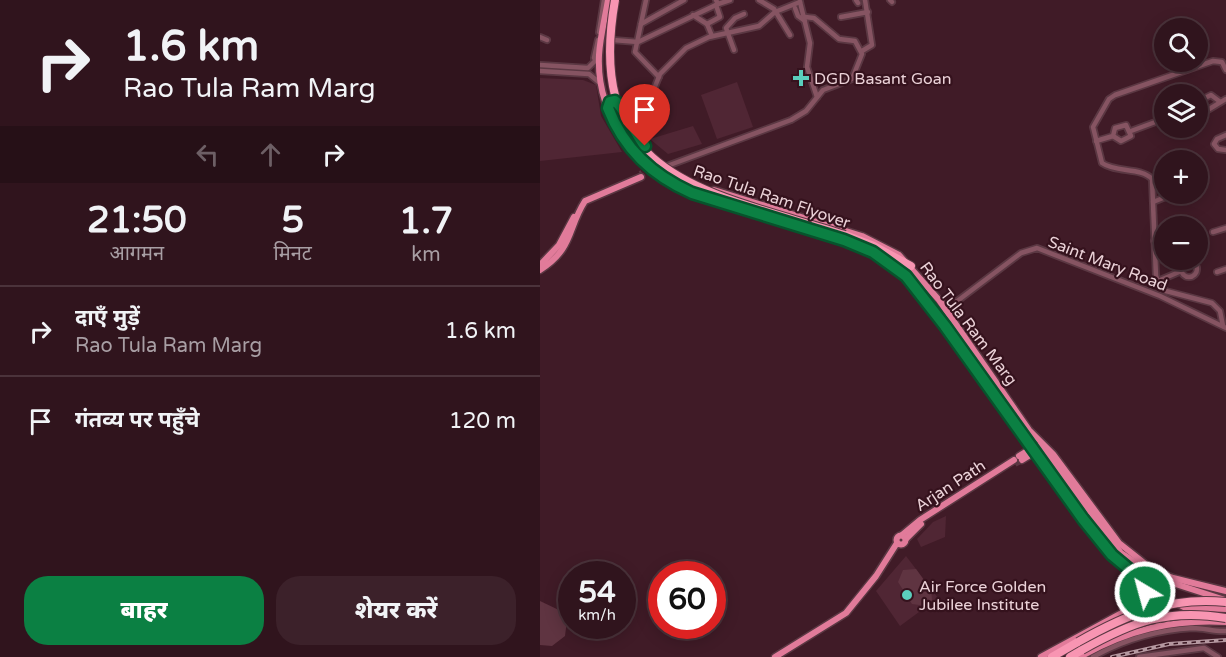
<!DOCTYPE html>
<html lang="hi">
<head>
<meta charset="utf-8">
<style>
	:root { --surface:#30141d; --page:#3c212a; --text:#f1f3f6; --muted:#a89ea4; --line:#4b333b; --accent:#0b8043 }
	body { margin:0; font-family:"Varela Round","Noto Sans Devanagari",sans-serif; background:var(--page); color:var(--text); height:100vh; display:flex; flex-direction:column; font-size:22px; white-space:nowrap }
	* { box-sizing:border-box; margin:0 }
	p { font-size:20px; color:var(--muted) }
	.icon { flex:none; width:33px; height:33px; fill:none; stroke:currentColor; stroke-width:2; stroke-linecap:round; stroke-linejoin:round }
	.map { position:relative; flex:1; overflow:hidden }
	.sheet { display:flex; flex-direction:column; background:var(--surface); width:540px }
	.sheet>* { flex:none }
	.banner { background:#30141d; color:var(--text); overflow:hidden }
	.tools { position:absolute; left:614px; top:18px; display:grid; gap:12px }
	.tools a { display:grid; place-items:center; width:54px; height:54px; border-radius:50%; background:var(--surface); box-shadow:0 3px 15px #0003,0 0 0 2px var(--line); font-size:30px }
	.speed { position:absolute; left:18px; top:561px; display:flex; gap:12px; font-size:30px; font-weight:700; text-align:center }
	.speed>* { display:grid; place-content:center; width:78px; height:78px; border-radius:50%; background:var(--surface); box-shadow:0 3px 15px #0003,0 0 0 2px var(--line); line-height:1 }
	.speed small { font-size:15px; font-weight:400 }
	.speed .limit { border:9px solid #d22; background:#fff; color:#111 }
	.pin { position:absolute; display:grid; place-items:center; width:51px; height:51px; color:#fff; margin:-62px -26px; border-radius:50% 50% 50% 0; rotate:-45deg; box-shadow:0 0 6px #0007 }
	.pin .icon { rotate:45deg }
	.me { position:absolute; width:66px; margin:-33px; rotate:323deg; stroke-linejoin:round; filter:drop-shadow(0 0 4px #0008) }
	.turn { display:flex; align-items:center; gap:21px; height:126px; padding:0 24px; font-size:27px }
	.turn .icon { width:78px; height:78px; stroke-width:2.5 }
	.turn b { display:block; font-size:42px; line-height:51px }
	.lanes { display:flex; align-items:center; height:57px; padding:0 24px; background:#0003; justify-content:center; gap:30px; direction:ltr }
	.lanes .off { opacity:.35 }
	.eta { display:flex; justify-content:space-evenly; align-items:center; height:102px; text-align:center }
	.eta b { font-size:36px; font-weight:800; line-height:42px }
	.cta { display:flex; gap:12px; margin-top:auto; padding:12px 24px }
	.cta a { flex:1; height:69px; border-radius:24px; background:var(--accent); color:#fff; font-size:24px; font-weight:800; line-height:69px; text-align:center }
	.cta a+a { background:var(--page); color:var(--text) }
	ul { padding:0; list-style:none }
	li { display:flex; align-items:center; gap:18px; height:90px; padding:0 24px; border-top:2px solid var(--line) }
	li div { flex:1 }
	li b { display:block; font-size:22px }
	li em { font-style:normal }
	main { display:flex; flex:1; min-height:0 }
	.map>svg:first-child { display:block }
</style>
</head>
<body>
<main>
<section class="sheet">
<div class="banner">
<div class="turn"><svg class="icon" aria-label="right" viewBox="0 0 24 24"><path d="M7 20v-9h11M14 6l5 5-5 5"/></svg><div><b>1.6 km</b>Rao Tula Ram Marg</div></div>
<div class="lanes"><svg class="icon off" aria-label="left" viewBox="0 0 24 24"><path d="M17 20v-9H6M10 6l-5 5 5 5"/></svg><svg class="icon off" aria-label="ahead" viewBox="0 0 24 24"><path d="M12 20V5M6 11l6-6 6 6"/></svg><svg class="icon" aria-label="right" viewBox="0 0 24 24"><path d="M7 20v-9h11M14 6l5 5-5 5"/></svg></div>
</div>
<div class="eta">
<div><b>21:50</b><p>आगमन</p></div>
<div><b>5</b><p>मिनट</p></div>
<div><b>1.7</b><p>km</p></div>
</div>
<ul>
<li><svg class="icon" aria-label="right" viewBox="0 0 24 24"><path d="M7 20v-9h11M14 6l5 5-5 5"/></svg><div><b>दाएँ मुड़ें</b><p>Rao Tula Ram Marg</p></div><em>1.6 km</em></li>
<li><svg class="icon" aria-label="arrive" viewBox="0 0 24 24"><path d="M6 21V4h12l-3 4 3 4H6"/></svg><div><b>गंतव्य पर पहुँचे</b></div><em>120 m</em></li>
</ul>
<div class="cta"><a>बाहर</a><a>शेयर करें</a></div>
</section>
<div class="map">
<svg width="686" height="657" viewBox="0 0 686 657">
	<rect width="100%" height="100%" fill="#401b27"/>
	<g fill="#502634">
		<path d="M0 78 43 80 56 85 61 116 82 152 0 161Z"/>
		<path d="M197 82 213 127 177 139 161 95Z"/>
		<path d="M153 126 162 144 128 154 110 139Z"/>
		<path d="M406 516 405 537 381 547 377 539 393 522Z"/>
		<path d="M366 556 398 598 360 626 336 591Z"/>
	</g>
	<g fill="#5f3441">
		<path d="M376 569 391 590 392 600 387 606 372 604 358 582 363 570Z"/>
		<path d="M0 601 21 611 27 620 25 636 12 646 0 645Z"/>
	</g>
	<g fill="none" stroke-linecap="round" stroke-linejoin="round">
		<g stroke="#5a3642" stroke-width="6" stroke-dasharray="6 3" stroke-linecap="butt">
			<path d="M100 174 102 173"/>
			<path d="M475 464 482 460"/>
		</g>
		<g stroke="#5b3843" stroke-width="8">
			<g id="minor">
				<path d="M106 0 95 52 119 77"/>
				<path d="M219 0 234 9 250 35"/>
				<path d="M316 0 318 3"/>
				<path d="M350 0 352 2"/>
				<path d="M260 2 270 43 267 67 277 97"/>
				<path d="M178 4 190 0"/>
				<path d="M255 8 258 16 265 21"/>
				<path d="M153 15 167 24 172 36"/>
				<path d="M301 17 328 12"/>
				<path d="M101 24 144 0"/>
				<path d="M167 24 180 17 176 5"/>
				<path d="M59 32 64 0"/>
				<path d="M0 37 7 40"/>
				<path d="M73 40 98 42 178 4 176 0"/>
				<path d="M194 50 186 28 195 18 204 14"/>
				<path d="M322 51 332 45 325 0"/>
				<path d="M54 58 58 40"/>
				<path d="M0 65 48 68 59 57"/>
				<path d="M0 71 49 74 61 84"/>
				<path d="M679 101 671 95 659 101V109L666 111 686 99"/>
				<path d="M84 114 112 94 120 74 146 48 169 37 219 26 235 12 260 2"/>
				<path d="M591 131 618 121"/>
				<path d="M686 135 677 139 674 144 678 149 686 150"/>
				<path d="M556 141 573 136 581 141 591 136 586 125 575 128 573 136"/>
				<path d="M127 166 251 120 266 111 283 90 312 79 322 54 315 41 299 39 274 18 265 17"/>
				<path d="M633 194 643 199 655 194"/>
				<path d="M613 202 633 194"/>
				<path d="M639 226 650 221 655 226"/>
				<path d="M673 232 686 228"/>
				<path d="M614 241 624 238"/>
				<circle cx="649" cy="269" r="8"/>
				<path d="M677 272 686 269"/>
				<path d="M618 281 639 272"/>
				<path d="M399 300 416 302 481 253 497 248 620 296 686 328"/>
				<path d="M414 320 416 302"/>
				<path d="M683 326 680 311 672 303 626 291 620 286 616 276 612 179C601 167 576 173 562 163L553 127 569 99 575 95 673 61 682 62 686 70"/>
				<path d="M553 657C583 640 619 630 653 628 664 628 675 632 686 631"/>
				<path d="M599 657 664 648 678 657"/>
			</g>
		</g>
		<g stroke="#5b3843" stroke-width="9">
			<g id="major">
				<path d="M68 0C65 18 60 37 59 55 56 119 98 167 152 193L333 252 366 276 382 293 543 520 586 569 631 600 644 607 686 609"/>
				<path d="M174 190 322 236 359 255 399 300 489 430 513 454 579 543 613 570 633 578 686 591"/>
				<path d="M0 265 19 245 34 217"/>
				<path d="M0 270C34 248 27 229 45 201L101 177"/>
				<path d="M500 445 581 553 620 579 685 600"/>
				<path d="M479 456 492 448"/>
				<path d="M482 460 495 452"/>
				<path d="M362 535 380 520 474 460"/>
				<circle cx="361" cy="540" r="4.5"/>
				<path d="M366 539 381 524"/>
				<path d="M614 590 628 619"/>
				<path d="M600 605 605 592 602 580"/>
				<path d="M235 657 306 613 336 576 357 543"/>
				<path d="M501 657 593 607 610 606 618 622"/>
				<path d="M540 657C587 630 632 619 686 622"/>
			</g>
		</g>
		<g stroke="#5b3843" stroke-width="10">
			<g id="highway">
				<path d="M107 160 152 193"/>
				<path d="M305 235 334 246 371 266"/>
				<path d="M512 657 538 642"/>
				<path d="M530 657 542 650"/>
			</g>
		</g>
		<use href="#minor" stroke="#865462" stroke-width="4.5"/>
		<use href="#major" stroke="#e17b9a" stroke-width="6"/>
		<use href="#highway" stroke="#f895b2" stroke-width="8"/>
		<g stroke="#b598a0" stroke-width="4">
			<path id="rail" d="M572 657 629 644 686 640"/>
		</g>
		<use href="#rail" stroke="#35121d" stroke-width="1.5" stroke-dasharray="4.5" stroke-linecap="butt"/>
		<g stroke="#5b3843" stroke-width="10" stroke-linecap="butt">
			<g id="highway-bridge">
				<path d="M75 0C43 181 170 192 305 235"/>
				<path d="M92 143 107 160"/>
				<path d="M538 642C586 615 629 596 686 602"/>
				<path d="M542 650C592 622 627 608 686 618"/>
			</g>
		</g>
		<use href="#highway-bridge" stroke="#f895b2" stroke-width="8"/>
	</g>
	<g fill="none" stroke-linecap="round" stroke-linejoin="round">
		<g stroke="#07532c" stroke-width="15">
			<path id="route" d="M105 146C97 136 83 106 75 101L70 102 68 108C84 149 112 175 152 193L304 240 333 252 366 276 405 326 543 519 572 555 602 580 605 592"/>
		</g>
		<use href="#route" stroke="#0b8043" stroke-width="10"/>
	</g>
	<g fill="#5bcebc" stroke="#35121d" stroke-width="2">
		<path d="M258 69h6v6h6v6h-6v6h-6v-6h-6v-6h6z"/>
		<circle cx="367" cy="595" r="6"/>
	</g>
	<g text-anchor="middle" stroke-width="4.5" stroke-linejoin="round" paint-order="stroke">
		<g font-size="16" fill="#ebd2d8" stroke="#35121d" text-anchor="start">
			<text x="274" y="84">DGD Basant Goan</text>
			<text x="379" y="592">Air Force Golden<tspan x="379" dy="18">Jubilee Institute</tspan></text>
		</g>
		<g font-size="16" fill="#ebd2d8" stroke="#35121d">
			<text transform="translate(232 196) rotate(19)" y="6">Rao Tula Ram Flyover</text>
			<text transform="translate(568 263) rotate(21)" y="6">Saint Mary Road</text>
			<text transform="translate(429 323) rotate(53)" y="6">Rao Tula Ram Marg</text>
			<text transform="translate(410 485) rotate(-33)" y="6">Arjan Path</text>
		</g>
	</g>
</svg>
<div class="tools">
<a><svg class="icon" aria-label="search" viewBox="0 0 24 24"><circle cx="10" cy="10" r="6"/><path d="M15 15l6 6"/></svg></a>
<a><svg class="icon" aria-label="layers" viewBox="0 0 24 24"><path d="M12 4l9 5-9 5-9-5zM3 14l9 5 9-5"/></svg></a>
<a>+</a>
<a>−</a>
</div>
<div class="speed"><div>54<small>km/h</small></div><div class="limit">60</div></div>
<div class="pin" style="left:105px;top:146px;background:#d93025"><svg class="icon" aria-label="arrive" viewBox="0 0 24 24"><path d="M6 21V4h12l-3 4 3 4H6"/></svg></div>
<svg class="me" style="left:605px;top:592px" viewBox="-20 -20 40 40"><circle r="17" fill="#0b8043" stroke="#fff" stroke-width="3"/><path d="M0-11L8 9 0 5-8 9z" fill="#fff"/></svg>
</div>
</main>
</body>
</html>
